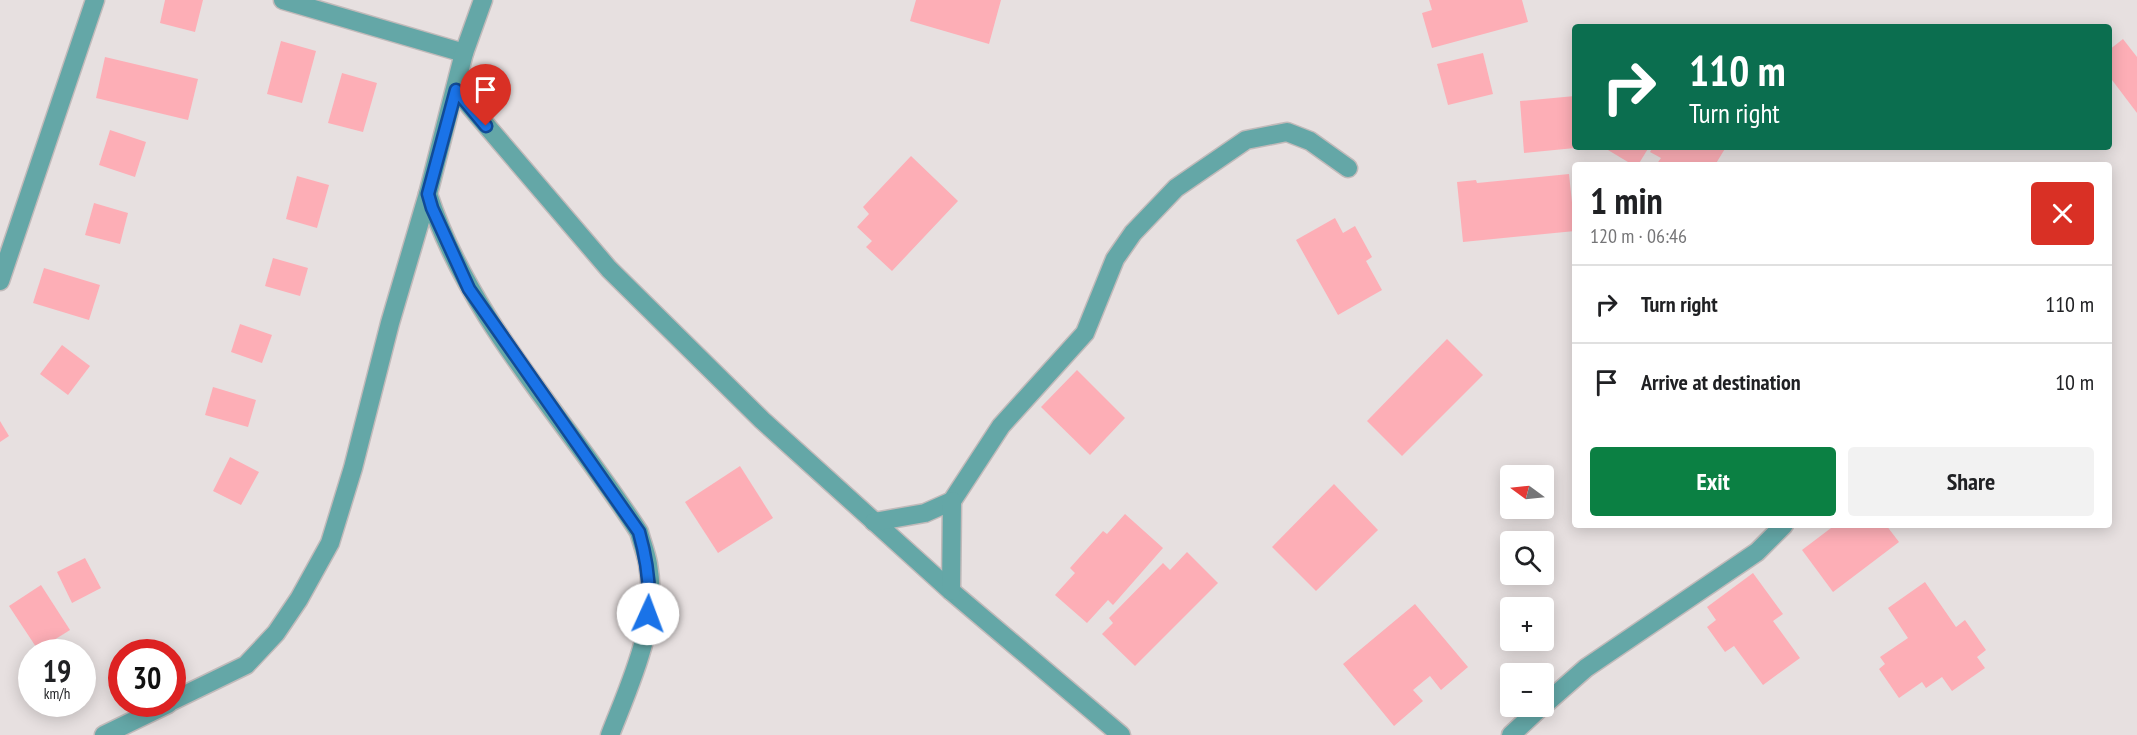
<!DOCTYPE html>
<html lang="en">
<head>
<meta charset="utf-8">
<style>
	:root { --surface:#fff; --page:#f2f2f2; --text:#202124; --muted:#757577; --line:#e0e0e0; --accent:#0b8043 }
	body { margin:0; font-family:"PT Sans Narrow",sans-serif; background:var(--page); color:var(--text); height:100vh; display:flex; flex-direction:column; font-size:22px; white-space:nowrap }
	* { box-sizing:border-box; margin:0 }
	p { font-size:20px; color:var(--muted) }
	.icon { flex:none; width:33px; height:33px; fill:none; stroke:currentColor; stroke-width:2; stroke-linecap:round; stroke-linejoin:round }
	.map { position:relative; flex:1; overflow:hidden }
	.drawer { position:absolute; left:1572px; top:162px; width:540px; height:366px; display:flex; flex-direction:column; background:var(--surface); border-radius:6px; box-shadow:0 3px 15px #0003 }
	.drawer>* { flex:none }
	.banner { position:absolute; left:1572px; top:24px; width:540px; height:126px; border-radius:6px; box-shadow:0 3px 15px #0003; background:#0b6e4f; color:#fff; overflow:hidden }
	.needle { width:39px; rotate:285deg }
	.fabs { position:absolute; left:1500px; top:465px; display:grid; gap:12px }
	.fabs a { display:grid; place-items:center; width:54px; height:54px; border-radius:6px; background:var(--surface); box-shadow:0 3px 15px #0003; font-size:30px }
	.speed { position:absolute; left:18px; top:639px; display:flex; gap:12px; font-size:30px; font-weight:700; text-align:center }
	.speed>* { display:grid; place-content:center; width:78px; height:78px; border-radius:50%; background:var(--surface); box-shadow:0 3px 15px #0003; line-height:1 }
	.speed small { font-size:15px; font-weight:400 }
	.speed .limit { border:9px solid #d22; background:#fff; color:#111 }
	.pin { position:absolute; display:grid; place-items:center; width:51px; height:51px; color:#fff; margin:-62px -26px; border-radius:50% 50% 50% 0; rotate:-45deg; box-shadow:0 0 6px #0007 }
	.pin .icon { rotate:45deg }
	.me { position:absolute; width:66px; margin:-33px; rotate:2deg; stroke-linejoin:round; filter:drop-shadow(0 0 4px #0008) }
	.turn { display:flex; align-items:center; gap:21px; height:126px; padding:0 18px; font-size:27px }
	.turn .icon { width:78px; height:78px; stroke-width:2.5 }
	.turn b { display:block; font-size:42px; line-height:51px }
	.round { display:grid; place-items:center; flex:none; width:63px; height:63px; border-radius:6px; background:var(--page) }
	.summary { display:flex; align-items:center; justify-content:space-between; height:102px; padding:0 18px }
	h1 { font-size:36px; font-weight:800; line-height:45px }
	.action { display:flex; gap:12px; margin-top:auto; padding:12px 18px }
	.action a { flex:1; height:69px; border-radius:6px; background:var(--accent); color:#fff; font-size:24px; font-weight:800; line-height:69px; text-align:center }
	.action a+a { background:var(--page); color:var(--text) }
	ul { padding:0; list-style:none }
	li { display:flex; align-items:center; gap:18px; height:78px; padding:0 18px; border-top:2px solid var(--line) }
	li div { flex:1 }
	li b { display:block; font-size:22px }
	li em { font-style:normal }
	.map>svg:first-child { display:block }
</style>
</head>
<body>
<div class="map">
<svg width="2137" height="735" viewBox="0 0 2137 735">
	<rect width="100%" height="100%" fill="#e7e0e0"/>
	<g fill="#fdaeb6">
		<path d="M165 0H203L195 32 160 23Z"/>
		<path d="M916 0H1001L989 44 910 21Z"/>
		<path d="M1429 0H1522L1528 22 1432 48 1422 13 1432 10Z"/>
		<path d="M2123 39 2137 57V113L2109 76V50Z"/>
		<path d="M281 41 316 51 302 103 267 94Z"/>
		<path d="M1483 53 1493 94 1448 105 1437 64Z"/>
		<path d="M105 57 198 79 188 120 96 98Z"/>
		<path d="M342 73 377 83 363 132 328 123Z"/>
		<path d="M1575 96V148L1524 153 1520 101Z"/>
		<path d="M110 130 146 142 135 177 99 165Z"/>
		<path d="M1603 147H1649L1638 165H1633Z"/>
		<path d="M1653 147H1726L1715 165H1656L1661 158 1650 152Z"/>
		<path d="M911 156 958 201 892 271 866 247 872 241 857 227 869 214 863 207Z"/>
		<path d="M1569 174 1575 231 1463 242 1457 182 1476 180 1477 183Z"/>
		<path d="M297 176 329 185 317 228 286 219Z"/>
		<path d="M94 203 128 213 120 244 85 235Z"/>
		<path d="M1335 218 1343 233 1355 226 1372 257 1366 261 1382 290 1338 315 1296 240Z"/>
		<path d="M273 258 308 268 300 296 265 286Z"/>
		<path d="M44 268 100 285 89 320 33 303Z"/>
		<path d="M240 324 272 335 262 363 231 352Z"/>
		<path d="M1447 339 1483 375 1402 456 1367 421Z"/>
		<path d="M62 345 90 366 68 395 40 374Z"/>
		<path d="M1077 370 1125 418 1090 455 1041 407Z"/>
		<path d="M213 387 256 400 248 427 205 415Z"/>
		<path d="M0 421 9 436 0 442Z"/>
		<path d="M230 457 259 472 241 505 213 491Z"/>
		<path d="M740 466 773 518 718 553 685 502Z"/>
		<path d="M1334 484 1378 530 1316 591 1272 547Z"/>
		<path d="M1125 514 1163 548 1113 605 1108 600 1087 623 1055 595 1075 573 1070 568 1103 531 1107 534Z"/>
		<path d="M1835 525H1886L1899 542 1833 592 1802 550Z"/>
		<path d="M1187 552 1218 583 1135 666 1102 634 1113 623 1109 618 1163 563 1170 570Z"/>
		<path d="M85 558 101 588 72 603 57 572Z"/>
		<path d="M1753 573 1783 614 1773 621 1800 658 1763 685 1734 646 1725 652 1707 627 1716 620 1707 607Z"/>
		<path d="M1925 582 1956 627 1965 620 1986 650 1977 657 1985 668 1952 691 1942 677 1926 688 1922 682 1899 698 1879 669 1885 664 1880 657 1908 638 1888 608Z"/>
		<path d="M41 585 70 630 38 650 9 606Z"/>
		<path d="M1415 604 1468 667 1441 690 1430 676 1413 690 1423 701 1394 726 1343 664Z"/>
	</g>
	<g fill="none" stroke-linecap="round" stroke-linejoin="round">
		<g stroke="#c1baba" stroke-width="21">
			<g id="minor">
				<path d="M283 0 464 53"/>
				<path d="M456 90 609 269 762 420 951 591 1121 735"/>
				<path d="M428 194C470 322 568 421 639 532 642 543 646 553 648 564 659 624 631 681 610 735"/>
				<path d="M0 281 95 0"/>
				<path d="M874 522 925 513 952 501 1001 426 1085 333 1115 259 1133 233 1176 188 1246 140 1287 132 1310 141 1348 168"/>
				<path d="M951 591 952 501"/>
				<path d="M172 701 246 665 276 633 299 599 330 543 353 468 390 323 428 194 464 53 483 0"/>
				<path d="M1544 705 1586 668 1757 552 1784 525"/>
				<path d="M104 735 168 704"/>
				<path d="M1511 735 1542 706"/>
			</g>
		</g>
		<use href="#minor" stroke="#64a7a7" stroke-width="18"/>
	</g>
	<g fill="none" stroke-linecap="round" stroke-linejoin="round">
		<g stroke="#114b97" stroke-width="15">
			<path id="route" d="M486 126 456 90 428 194 432 208 469 289 639 532C647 560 651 585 648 614"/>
		</g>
		<use href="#route" stroke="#1a73e8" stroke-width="10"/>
	</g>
</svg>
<div class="fabs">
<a><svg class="needle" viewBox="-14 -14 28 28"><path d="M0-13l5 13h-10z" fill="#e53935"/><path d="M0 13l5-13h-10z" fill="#757577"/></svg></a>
<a><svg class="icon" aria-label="search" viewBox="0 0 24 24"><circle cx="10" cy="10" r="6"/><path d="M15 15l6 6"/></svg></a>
<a>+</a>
<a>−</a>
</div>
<div class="speed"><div>19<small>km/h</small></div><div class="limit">30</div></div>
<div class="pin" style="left:486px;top:126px;background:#d93025"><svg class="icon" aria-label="arrive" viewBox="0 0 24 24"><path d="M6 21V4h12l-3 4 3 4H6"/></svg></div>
<svg class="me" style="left:648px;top:614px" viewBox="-20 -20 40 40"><circle r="19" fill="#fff"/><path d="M0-13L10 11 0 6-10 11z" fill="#1a73e8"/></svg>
<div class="banner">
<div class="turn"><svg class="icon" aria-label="right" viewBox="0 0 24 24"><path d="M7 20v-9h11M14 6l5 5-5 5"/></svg><div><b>110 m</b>Turn right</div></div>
</div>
<section class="drawer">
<div class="summary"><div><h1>1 min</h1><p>120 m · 06:46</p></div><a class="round" style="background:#d93025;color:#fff"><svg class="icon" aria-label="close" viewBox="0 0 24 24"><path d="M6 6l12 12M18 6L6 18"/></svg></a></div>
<ul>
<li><svg class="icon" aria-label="right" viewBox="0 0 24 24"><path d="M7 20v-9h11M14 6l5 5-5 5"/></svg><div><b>Turn right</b></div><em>110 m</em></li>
<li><svg class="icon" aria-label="arrive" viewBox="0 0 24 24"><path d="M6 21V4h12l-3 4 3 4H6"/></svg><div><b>Arrive at destination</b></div><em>10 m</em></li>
</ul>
<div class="action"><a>Exit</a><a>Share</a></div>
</section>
</div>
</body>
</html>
